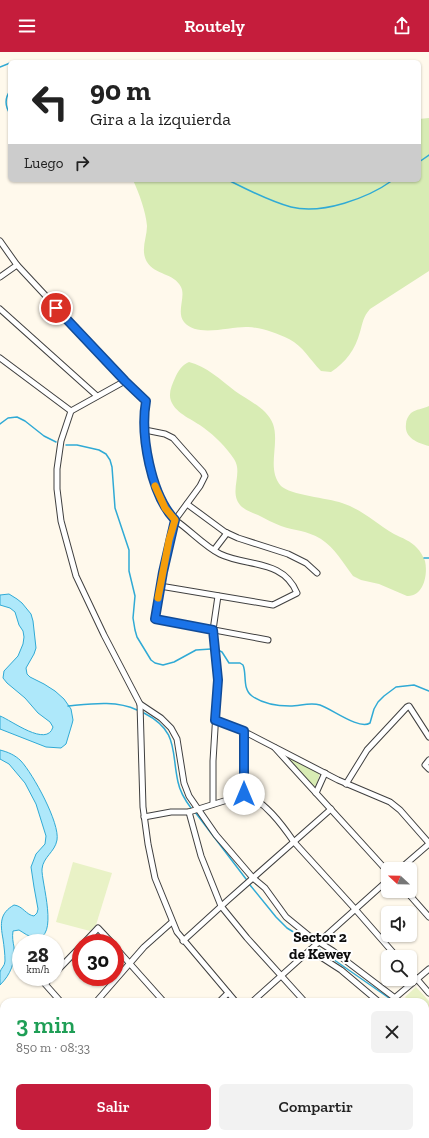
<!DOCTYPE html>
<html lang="es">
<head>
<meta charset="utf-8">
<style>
	:root { --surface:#fff; --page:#f2f2f2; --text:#222; --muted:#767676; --accent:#c51d3c }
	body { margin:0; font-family:"Zilla Slab",serif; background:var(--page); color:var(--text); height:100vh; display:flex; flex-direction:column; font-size:15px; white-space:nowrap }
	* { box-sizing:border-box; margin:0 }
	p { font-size:13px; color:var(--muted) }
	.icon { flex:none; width:22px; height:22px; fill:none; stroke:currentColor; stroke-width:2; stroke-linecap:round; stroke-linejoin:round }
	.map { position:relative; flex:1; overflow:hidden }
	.details { position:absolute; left:0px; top:946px; width:429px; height:140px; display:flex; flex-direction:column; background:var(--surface); border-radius:12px 12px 0 0; box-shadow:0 1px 3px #0004 }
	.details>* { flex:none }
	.hud { position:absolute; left:8px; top:8px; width:413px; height:122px; border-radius:6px; box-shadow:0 1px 3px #0004; background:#fff; color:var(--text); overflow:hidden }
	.needle { width:26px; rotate:292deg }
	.buttons { position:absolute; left:381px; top:810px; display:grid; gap:8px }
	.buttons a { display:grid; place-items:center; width:36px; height:36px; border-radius:6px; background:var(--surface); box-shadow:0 1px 3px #0004; font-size:20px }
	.speed { position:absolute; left:12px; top:882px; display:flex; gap:8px; font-size:20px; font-weight:700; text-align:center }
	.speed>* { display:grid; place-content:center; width:52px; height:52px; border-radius:50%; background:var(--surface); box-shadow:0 1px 3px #0004; line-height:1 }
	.speed small { font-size:10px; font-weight:400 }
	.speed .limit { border:6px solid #d22; background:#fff; color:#111 }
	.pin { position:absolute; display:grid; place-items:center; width:34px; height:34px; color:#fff; margin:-17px; border:2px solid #fff; border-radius:50%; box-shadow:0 1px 4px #0007 }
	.me { position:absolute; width:44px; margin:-22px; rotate:0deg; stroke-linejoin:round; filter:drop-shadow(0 0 3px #0008) }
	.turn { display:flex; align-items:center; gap:14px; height:84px; padding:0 16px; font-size:18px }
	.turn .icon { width:52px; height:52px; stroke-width:2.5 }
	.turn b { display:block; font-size:28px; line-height:34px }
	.then { display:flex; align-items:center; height:38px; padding:0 16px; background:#0003; gap:8px; font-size:15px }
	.round { display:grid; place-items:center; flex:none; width:42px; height:42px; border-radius:6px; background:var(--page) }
	.summary { display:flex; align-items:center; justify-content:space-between; height:68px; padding:0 16px }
	h1 { font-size:24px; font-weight:600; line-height:30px; color:#1e9e55 }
	.button { display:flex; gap:8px; margin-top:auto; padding:8px 16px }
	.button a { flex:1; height:46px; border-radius:6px; background:var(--accent); color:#fff; font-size:16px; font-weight:600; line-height:46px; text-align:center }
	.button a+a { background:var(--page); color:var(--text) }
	header { display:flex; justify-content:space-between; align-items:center; height:52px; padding:0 16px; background:var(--accent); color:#fff; font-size:18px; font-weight:600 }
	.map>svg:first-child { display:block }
</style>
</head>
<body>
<header><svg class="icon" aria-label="menu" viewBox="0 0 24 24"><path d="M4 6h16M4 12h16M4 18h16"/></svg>Routely<svg class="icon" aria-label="share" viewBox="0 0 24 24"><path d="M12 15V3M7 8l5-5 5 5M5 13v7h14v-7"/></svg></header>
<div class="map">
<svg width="429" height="1086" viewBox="0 0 429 1086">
	<rect width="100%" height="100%" fill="#fff9ec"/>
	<g fill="#d8ecb4">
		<path d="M429 66V219L370 257C363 265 363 270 360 280 355 298 346 310 331 320L321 319C310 308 303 294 289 287 276 281 263 276 248 275 231 274 197 286 184 270 176 260 186 245 181 235 174 221 155 223 147 210 140 198 147 186 147 174 146 160 139 141 133 128H419V67Z"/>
		<path d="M189 310C206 314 221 328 235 339 247 348 267 356 273 372 280 392 266 417 281 434 290 443 328 446 342 451 361 457 377 472 394 482 402 486 411 489 417 496 420 499 423 504 425 509 428 522 424 545 407 544L379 532 361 528 353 524C343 511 335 496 321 487 306 478 296 479 281 474 273 471 266 467 258 463 253 461 247 459 242 455 227 441 244 422 234 407 226 395 215 384 204 376 194 368 176 362 171 349 168 341 172 333 175 326 178 319 182 313 189 310Z"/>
		<path d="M429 354V394C418 391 404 386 406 372 406 368 408 364 411 361 416 357 423 357 429 354Z"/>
		<path d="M289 705 320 721 316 735 313 734 287 707Z"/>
		<path d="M169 1082H213L212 1086H168Z"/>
	</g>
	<g fill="#e9f2c6">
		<path d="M73 810 112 821 96 873 90 879 56 870Z"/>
		<path d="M416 935 429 949V954L425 958V950H409L405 945Z"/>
	</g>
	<g fill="#aee8fa" stroke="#30aad5">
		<path d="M9 542 17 547 22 551 31 562 33 569 36 596 34 602 26 616 27 622 30 625 44 632 55 639 64 647 71 657 73 668 72 672 66 692 61 696 46 695 0 677V664C11 668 47 696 53 675L50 670 38 661 25 646 7 631 3 626 4 619 18 604 23 592 24 585 23 579 19 573 15 560 10 556 0 553V543Z"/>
		<path d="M0 698C8 700 15 703 21 709 33 722 60 771 57 788 55 800 43 805 42 817 41 829 60 888 35 886 29 885 24 881 19 878L13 879C12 885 13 890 14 895 15 911 11 922 0 933 0 929 0 924 0 920 1 916 5 914 5 909 5 902 4 894 3 887 0 871 0 861 14 853 23 854 26 863 34 864L37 861 38 857 34 835 31 815 36 802 45 792 46 784 36 752 25 731 9 712 0 707Z"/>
		<path d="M4 1008V1034L0 1032V1011Z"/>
		<path d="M32 1082H53L56 1086H30Z"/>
	</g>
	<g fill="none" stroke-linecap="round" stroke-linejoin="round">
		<g stroke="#30aad5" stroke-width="1.5">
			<path d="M0 15 10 11"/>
			<path d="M10 39C4 47 5 54 10 62"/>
			<path d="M419 110 429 103"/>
			<path d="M228 128C248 138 269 149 291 155 322 163 368 146 393 128"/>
			<path d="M0 372 8 366 17 365 25 369 44 384 56 390"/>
			<path d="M66 393H77L99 398 106 402 110 408 112 415 115 456 129 498V519L135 544 133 566 135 578 137 585 151 608 155 611 163 613 174 610 196 598 211 597"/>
			<path d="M424 506H429"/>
			<path d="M218 598 222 600 229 611H240L243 613C247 622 242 637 252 644 262 651 277 654 290 654 300 654 310 650 320 653 332 657 359 678 370 671L374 657 378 650 384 644 396 635 414 633 429 639"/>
			<path d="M68 654C90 652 116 648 137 658"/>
			<path d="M144 661C179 679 171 699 178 730 180 740 185 748 191 756"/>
			<path d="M195 760 246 827"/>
			<path d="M250 833 276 865 287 876 311 891"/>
			<path d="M317 896 389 946"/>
			<path d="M425 975 429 979"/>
			<path d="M426 1041 429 1024"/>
			<path d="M0 1060 4 1055"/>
		</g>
		<g stroke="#404040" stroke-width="7">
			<g id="minor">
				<path d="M0 189 17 213 125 329 146 349C140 383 150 443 175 468 190 478 204 494 220 502 247 515 283 507 297 541L273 553 160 534"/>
				<path d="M0 225 17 213"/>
				<path d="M0 257 97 344"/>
				<path d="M0 306 71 359"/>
				<path d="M125 329 71 359 61 389 57 417V437L61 469 76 524 104 583 140 652 143 755 148 792 155 826 177 880 236 950"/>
				<path d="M145 378 165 382 173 386 203 420 205 424 200 434 175 468 163 520 155 567 268 588"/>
				<path d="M187 452 225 480 238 486 288 502 306 511 317 521"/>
				<path d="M214 498 227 481"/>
				<path d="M140 652 161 666 171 676 177 687 184 731 189 744 216 783 253 826 265 836 286 865 308 883 333 899 395 946"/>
				<path d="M215 668 249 682 338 728 390 750 400 758 429 791"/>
				<path d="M244 679V741"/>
				<path d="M275 696 388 820"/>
				<path d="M429 708 425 713 429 717"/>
				<path d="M346 732 367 698 407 655 409 654 429 685"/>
				<path d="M244 741C265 750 281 771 294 790L355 857 397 905"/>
				<path d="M316 741 325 721"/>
				<path d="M213 752V709L218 628 213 578 218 544"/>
				<path d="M189 760 201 804 221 854 247 886 305 950"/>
				<path d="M144 765 171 760H189L240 744 244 741"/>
				<path d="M400 817 429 792"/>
				<path d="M406 839 429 865"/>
				<path d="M183 889 228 848 331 757"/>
				<path d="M84 891 98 876 112 891"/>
				<path d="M115 895 164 950"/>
				<path d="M310 898 341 918 379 950"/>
				<path d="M410 919 429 941"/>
				<path d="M55 921 81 894"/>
				<path d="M51 925 45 932 61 950"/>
				<path d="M96 950 144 895 172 870"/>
				<path d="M219 950 228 941"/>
				<path d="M252 950 388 828"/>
				<path d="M390 950 429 917"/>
				<path d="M425 990 427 997 425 1012"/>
				<path d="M425 1051 429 1047"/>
				<path d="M248 1082 252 1086"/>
				<path d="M305 1082 309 1086"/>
				<path d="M352 1082 355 1086"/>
				<path d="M384 1086 388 1082"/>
			</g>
		</g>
		<use href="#minor" stroke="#fff" stroke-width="5"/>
	</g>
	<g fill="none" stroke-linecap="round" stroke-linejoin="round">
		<g stroke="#114b97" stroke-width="10">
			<path id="route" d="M56 256 125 329 146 349C140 383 151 443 175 468L163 520 155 567 213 578 218 628 215 668 244 679V742"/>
		</g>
		<use href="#route" stroke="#1a73e8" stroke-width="7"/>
		<path stroke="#f59e0b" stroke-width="7" d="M155 434 165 456 175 468 169 488 158 546"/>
	</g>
	<g text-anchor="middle" stroke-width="4" stroke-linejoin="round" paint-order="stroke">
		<g font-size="15" font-weight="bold" fill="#0d0d0d" stroke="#fff">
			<text x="320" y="890">Sector 2<tspan x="320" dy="17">de Kewey</tspan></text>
		</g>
	</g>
</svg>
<div class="buttons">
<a><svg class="needle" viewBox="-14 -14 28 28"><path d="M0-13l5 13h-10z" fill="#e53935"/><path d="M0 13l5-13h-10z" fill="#767676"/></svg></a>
<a><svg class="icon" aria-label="sound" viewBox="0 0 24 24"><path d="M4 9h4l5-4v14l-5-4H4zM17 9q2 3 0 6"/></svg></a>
<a><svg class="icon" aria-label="search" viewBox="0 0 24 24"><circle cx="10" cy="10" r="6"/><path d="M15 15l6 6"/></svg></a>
</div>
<div class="speed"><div>28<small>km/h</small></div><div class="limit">30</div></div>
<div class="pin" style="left:56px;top:256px;background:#d93025"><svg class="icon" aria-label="arrive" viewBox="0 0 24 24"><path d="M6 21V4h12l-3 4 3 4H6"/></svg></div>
<svg class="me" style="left:244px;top:742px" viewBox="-20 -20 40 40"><circle r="19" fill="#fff"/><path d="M0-13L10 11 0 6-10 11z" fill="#1a73e8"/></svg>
<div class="hud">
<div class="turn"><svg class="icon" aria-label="left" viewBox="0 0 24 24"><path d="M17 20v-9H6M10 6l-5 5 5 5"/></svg><div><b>90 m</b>Gira a la izquierda</div></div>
<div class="then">Luego<svg class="icon" aria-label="right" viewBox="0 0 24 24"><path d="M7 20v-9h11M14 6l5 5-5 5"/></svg></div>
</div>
<section class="details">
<div class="summary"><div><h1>3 min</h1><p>850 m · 08:33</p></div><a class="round"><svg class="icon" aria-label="close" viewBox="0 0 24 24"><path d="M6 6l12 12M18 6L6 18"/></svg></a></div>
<div class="button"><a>Salir</a><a>Compartir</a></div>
</section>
</div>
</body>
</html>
